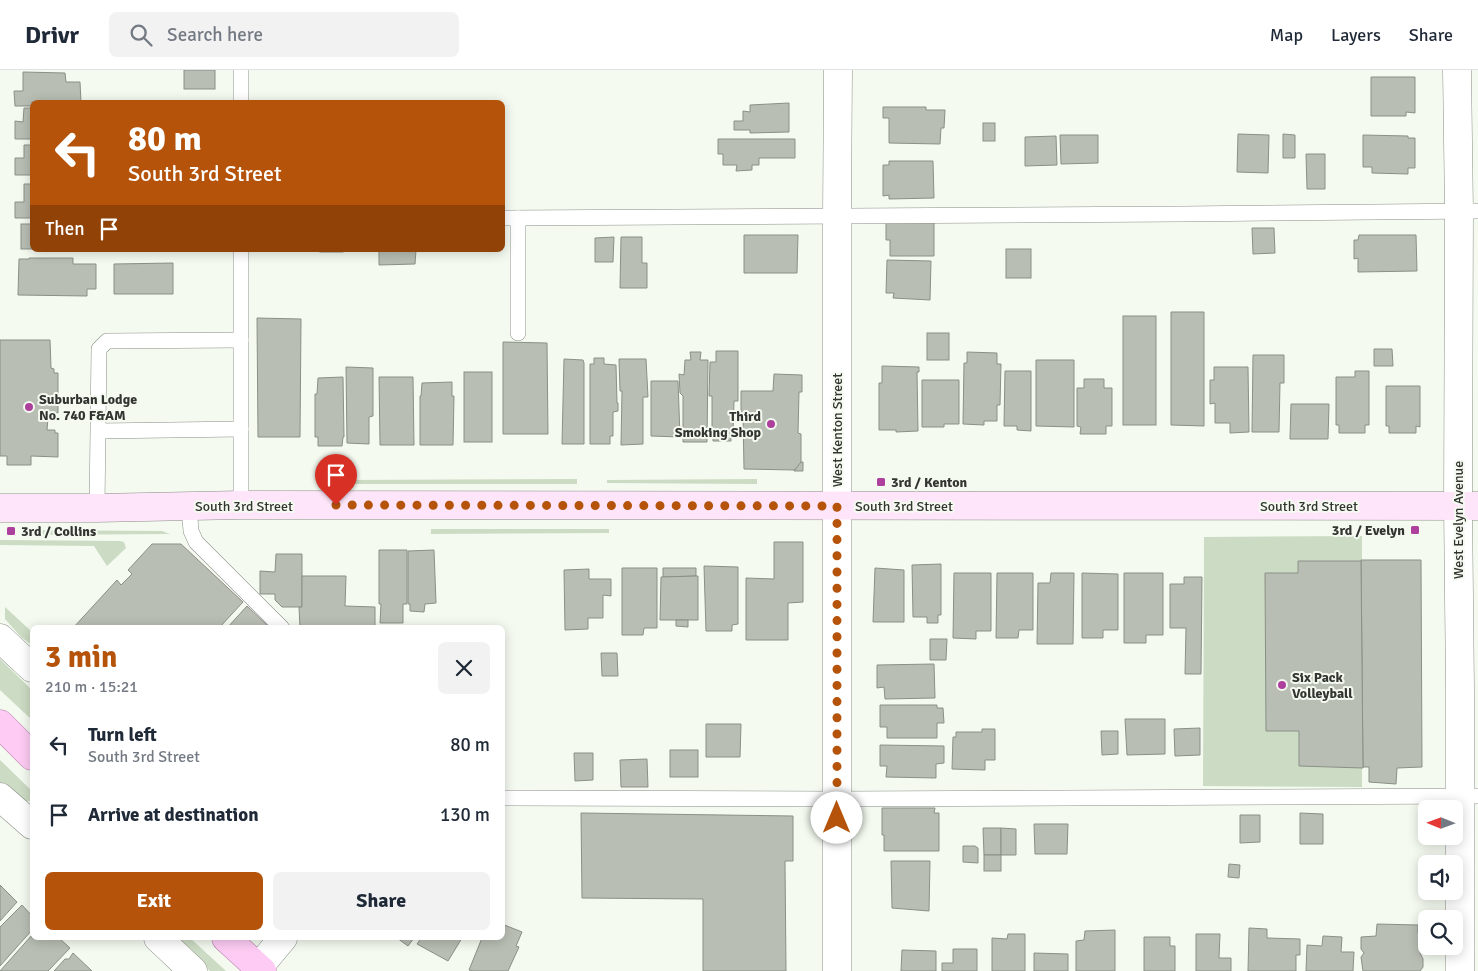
<!DOCTYPE html>
<html lang="en">
<head>
<meta charset="utf-8">
<style>
	:root { --surface:#fff; --page:#f2f2f3; --text:#1f2937; --muted:#747a83; --line:#e0e1e3; --accent:#b45309 }
	body { margin:0; font-family:Signika,sans-serif; background:var(--page); color:var(--text); height:100vh; display:flex; flex-direction:column; font-size:19px; white-space:nowrap }
	* { box-sizing:border-box; margin:0 }
	p { font-size:16px; color:var(--muted) }
	.icon { flex:none; width:28px; height:28px; fill:none; stroke:currentColor; stroke-width:2; stroke-linecap:round; stroke-linejoin:round }
	.map { position:relative; flex:1; overflow:hidden }
	.panel { position:absolute; left:30px; top:555px; width:475px; height:315px; display:flex; flex-direction:column; background:var(--surface); border-radius:8px; box-shadow:0 2px 12px #0003 }
	.panel>* { flex:none }
	.guide { position:absolute; left:30px; top:30px; width:475px; height:152px; border-radius:8px; box-shadow:0 2px 12px #0003; background:#b45309; color:#fff; overflow:hidden }
	.needle { width:32px; rotate:271deg }
	.tools { position:absolute; left:1418px; top:730px; display:grid; gap:10px }
	.tools a { display:grid; place-items:center; width:45px; height:45px; border-radius:8px; background:var(--surface); box-shadow:0 2px 12px #0003; font-size:25px }
	.pin { position:absolute; display:grid; place-items:center; width:42px; height:42px; color:#fff; margin:-51px -21px; border-radius:50% 50% 50% 0; rotate:-45deg; box-shadow:0 0 5px #0007 }
	.pin .icon { rotate:45deg }
	.me { position:absolute; width:55px; margin:-28px; rotate:0deg; stroke-linejoin:round; filter:drop-shadow(0 0 4px #0008) }
	.turn { display:flex; align-items:center; gap:18px; height:105px; padding:0 15px; font-size:22px }
	.turn .icon { width:65px; height:65px; stroke-width:2.5 }
	.turn b { display:block; font-size:35px; line-height:42px }
	.then { display:flex; align-items:center; height:48px; padding:0 15px; background:#0003; gap:10px; font-size:19px }
	.round { display:grid; place-items:center; flex:none; width:52px; height:52px; border-radius:8px; background:var(--page) }
	.headline { display:flex; align-items:center; justify-content:space-between; height:85px; padding:0 15px }
	h1 { font-size:30px; font-weight:700; line-height:38px; color:var(--accent) }
	.button { display:flex; gap:10px; margin-top:auto; padding:10px 15px }
	.button a { flex:1; height:58px; border-radius:8px; background:var(--accent); color:#fff; font-size:20px; font-weight:700; line-height:58px; text-align:center }
	.button a+a { background:var(--page); color:var(--text) }
	ul { padding:0; list-style:none }
	li { display:flex; align-items:center; gap:15px; height:70px; padding:0 15px }
	li div { flex:1 }
	li b { display:block; font-size:19px }
	li em { font-style:normal }
	header { display:flex; align-items:center; gap:30px; box-sizing:border-box; height:70px; padding:0 25px; background:var(--surface); border-bottom:1px solid var(--line) }
	header strong { font-size:24px }
	nav { display:flex; gap:28px; margin-inline-start:auto; font-size:18px }
	.search { width:350px; height:45px; background:var(--page); display:flex; align-items:center; gap:12px; box-sizing:border-box; padding:0 18px; border-radius:8px; color:var(--muted); font-size:19px }
	.map>svg:first-child { display:block }
</style>
</head>
<body>
<header>
<strong>Drivr</strong>
<div class="search"><svg class="icon" aria-label="search" viewBox="0 0 24 24"><circle cx="10" cy="10" r="6"/><path d="M15 15l6 6"/></svg>Search here</div>
<nav><a>Map</a><a>Layers</a><a>Share</a></nav>
</header>
<div class="map">
<svg width="1478" height="901" viewBox="0 0 1478 901">
	<rect width="100%" height="100%" fill="#f4faf0"/>
	<g fill="#ccdbc3">
		<path d="M577 409V414H346V410Z"/>
		<path d="M757 409V414L607 413V410Z"/>
		<path d="M431 459H609V463L431 464Z"/>
		<path d="M22 460 162 461 170 464 22 465Z"/>
		<path d="M1362 466V717L1203 716 1204 467Z"/>
		<path d="M0 470 120 471 124 472 126 478 107 496 94 476 0 475Z"/>
		<path d="M5 537 32 562V575L21 567 5 549Z"/>
		<path d="M0 589 32 620V650L0 620Z"/>
		<path d="M0 690 32 721V733L30 731H17L0 716Z"/>
		<path d="M175 868H190L226 901H210Z"/>
	</g>
	<g fill="#b8beb4" stroke="#8a9087">
		<rect x="184" y="0" width="31" height="19"/>
		<path d="M23 2 65 3 66 12H80L81 32H32V36H15L14 21H23Z"/>
		<path d="M1371 7H1415V43L1406 42V46H1371Z"/>
		<path d="M789 33V62L750 63V60H734V51H743V41L750 42V35Z"/>
		<path d="M883 37H926V40H945L944 58H941L940 74 889 73V48H883Z"/>
		<path d="M24 38H32V69H15V51L23 52Z"/>
		<rect x="983" y="53" width="12" height="18"/>
		<path d="M1238 64 1269 65 1268 103 1237 102Z"/>
		<path d="M1283 64 1295 65V88H1283Z"/>
		<path d="M1060 65H1098V93L1061 94Z"/>
		<path d="M1363 65 1408 66V68H1415V98H1408V104L1372 103V97H1363Z"/>
		<path d="M1056 66 1057 95 1025 96V67Z"/>
		<path d="M718 69H795V88H759V95H752V100L736 101 737 95H723V84H718Z"/>
		<path d="M24 75H32V105H15V88H24Z"/>
		<path d="M1306 84H1325V119H1307Z"/>
		<path d="M889 91H933L934 128 889 129V125L883 126V95H889Z"/>
		<path d="M24 114H32V148H15V132H24Z"/>
		<path d="M886 151H934V186H890V170H886Z"/>
		<rect x="21" y="154" width="11" height="25"/>
		<path d="M1252 158H1274L1275 183 1253 184Z"/>
		<path d="M744 165H798L797 203H744Z"/>
		<path d="M1359 165H1416L1417 201 1358 202V188L1354 189V170H1358Z"/>
		<path d="M614 167 613 192H595V168Z"/>
		<path d="M621 167H642V193H647V218H620Z"/>
		<rect x="1006" y="179" width="25" height="29"/>
		<rect x="320" y="180" width="23" height="2"/>
		<path d="M379 180H416L415 194 379 195Z"/>
		<path d="M29 188H73V194H96V219H87V226L18 225 19 189H29Z"/>
		<path d="M887 190 931 191 930 230 893 228 894 223H886Z"/>
		<path d="M173 193V224H114V194Z"/>
		<path d="M1171 242H1204V356L1171 355Z"/>
		<rect x="1123" y="246" width="33" height="109"/>
		<path d="M257 248 301 249 300 367H258Z"/>
		<rect x="927" y="263" width="22" height="27"/>
		<path d="M0 270H50L51 298 54 299V303H58V343L51 342V347L48 348 47 360H55V363H58V387L31 386V395H7V386H0Z"/>
		<path d="M503 272 547 273 548 364H503Z"/>
		<path d="M1374 279H1392L1393 296H1374Z"/>
		<path d="M716 281H738V331H734L733 364H731V371H713V364H712V326H709L710 292H716Z"/>
		<path d="M690 282H701L700 290H708L707 372H683V326L680 323 679 304 684 305 685 290H691Z"/>
		<path d="M967 282 997 283V294H1001L1000 335H997V351H984V355L963 354 964 293H967Z"/>
		<path d="M1253 285H1284V313H1280L1279 362H1252Z"/>
		<path d="M594 288H604V294L616 295 617 333H618V341L613 342V366H610V374H590V294H594Z"/>
		<path d="M564 289 583 290 584 293V374H562Z"/>
		<path d="M619 289H646L648 327H643V374L621 375 622 321H620Z"/>
		<path d="M1036 290H1074V357L1036 356Z"/>
		<path d="M882 296 919 297V302H917L918 361 896 362V360H879V313H882Z"/>
		<path d="M346 297 373 298V346L369 347V374L347 373Z"/>
		<path d="M1214 297H1248L1249 362 1230 363V353H1215V333L1210 334V310H1214Z"/>
		<path d="M1005 301H1031V361L1017 360V356H1004Z"/>
		<path d="M1355 301H1369V355H1365V363H1339V355H1336V307H1355Z"/>
		<rect x="464" y="302" width="28" height="70"/>
		<path d="M774 304 802 305V322H799L798 363 801 364V394L794 400 744 399 743 345H741V321H773Z"/>
		<path d="M343 307 344 367H343L342 376H318V367H315V324H317L318 308Z"/>
		<path d="M379 307H413L414 375H380Z"/>
		<path d="M1084 309H1104V318H1112V356H1106V364H1080L1081 357 1077 356V318H1084Z"/>
		<path d="M922 310H959V354H944V357H922Z"/>
		<path d="M651 311H678L680 367 651 366Z"/>
		<path d="M452 312V326H454L453 375H420V326H421L422 313Z"/>
		<path d="M1386 316H1420V357L1416 356V363H1389V356H1386Z"/>
		<path d="M1291 334H1329L1328 369H1290Z"/>
		<path d="M801 392H803V401H794Z"/>
		<path d="M774 472H803V532L788 533V570H746V508L774 509Z"/>
		<path d="M152 474H181L243 532 219 558H73L117 510 121 515 132 504 128 500Z"/>
		<path d="M379 480H407V534H403V553H380L381 534H379Z"/>
		<path d="M434 480 436 533 425 534 424 542 410 541V534H408V481Z"/>
		<path d="M276 484H302V537H282L275 530V524H260V501L275 502Z"/>
		<path d="M1361 490H1421L1422 697 1397 698 1396 714 1369 712V697H1363Z"/>
		<path d="M1298 491H1361L1363 698 1299 696V661H1266L1265 503H1298Z"/>
		<path d="M941 494V545H938V553H927V547H913L912 495Z"/>
		<path d="M704 496 738 497V554L732 555V561H706Z"/>
		<path d="M622 498H657V558H644L643 565H622Z"/>
		<path d="M663 498H696V506L663 507Z"/>
		<path d="M875 498 904 500V552H873Z"/>
		<path d="M589 499V509H611V526L603 525V548H588V559L565 560 564 500Z"/>
		<path d="M954 503H991V561H976V569L953 568Z"/>
		<path d="M997 503H1033V560H1019L1018 568H996Z"/>
		<path d="M1051 503H1074L1073 574H1037L1038 513H1050Z"/>
		<path d="M1082 503 1118 504V560H1103V568H1082Z"/>
		<path d="M1124 503H1163V565H1146V573H1124Z"/>
		<path d="M302 506H346L345 536 375 537V558H300L299 537H302Z"/>
		<path d="M696 506H698V550H660L661 507Z"/>
		<path d="M1184 507H1202L1201 604H1185L1186 558H1170V514H1184Z"/>
		<path d="M247 536 270 558H227Z"/>
		<path d="M676 550H688V557L676 556Z"/>
		<path d="M930 569H947L946 590H930Z"/>
		<path d="M601 583H617L618 606H602Z"/>
		<path d="M934 594 935 628 885 629 884 617 877 618V595Z"/>
		<path d="M880 635H937V638H943L944 653H937V668H887V657H880Z"/>
		<path d="M1125 649H1165V684L1127 685Z"/>
		<path d="M706 654H741L740 687H706Z"/>
		<path d="M1200 658V685L1175 686 1174 659Z"/>
		<path d="M982 659H995V690H985V700L952 699 953 667H956V662H982Z"/>
		<path d="M1101 661H1118V684L1102 685Z"/>
		<path d="M880 675 944 676V693L936 694V708L886 707 887 696H880Z"/>
		<rect x="670" y="680" width="28" height="27"/>
		<path d="M574 683H593V710L575 711Z"/>
		<path d="M647 689 648 717H621L620 690Z"/>
		<path d="M882 738H935L934 743H939V781H884V765H882Z"/>
		<path d="M581 743 793 746V791H785L786 901H703V829L582 828Z"/>
		<path d="M1300 743 1323 744V774H1300Z"/>
		<path d="M1240 745H1260V772L1240 773Z"/>
		<path d="M1034 754H1068L1067 784H1035Z"/>
		<path d="M983 758H1001V785H984Z"/>
		<path d="M1001 758 1016 759V785H1001Z"/>
		<path d="M963 776H975L978 778V793L963 792Z"/>
		<rect x="984" y="785" width="17" height="16"/>
		<path d="M891 791H930L929 841 892 838Z"/>
		<path d="M1229 794 1240 795 1239 808 1228 807Z"/>
		<path d="M0 815 17 832 0 851Z"/>
		<path d="M22 835 32 846V860L0 896V857Z"/>
		<path d="M502 854 522 862 516 876 519 877 508 901H473L469 900 482 868H502Z"/>
		<path d="M1377 854 1418 855V863L1423 868V879L1420 883 1423 889V897L1420 901H1363L1361 887 1364 883 1361 879V867L1376 866Z"/>
		<path d="M1249 858 1267 859V868L1300 869V885H1296V901H1248Z"/>
		<path d="M1115 860V901H1076V871L1084 870 1085 861Z"/>
		<path d="M1008 864H1025V901H992V868L1007 869Z"/>
		<path d="M1196 864H1220L1219 888H1231V901H1196Z"/>
		<path d="M32 865V868H59L70 878 48 901H0Z"/>
		<path d="M1323 866 1342 867 1341 882H1354L1353 901H1306L1307 875 1322 876Z"/>
		<path d="M1144 867H1170V876H1175V901H1144Z"/>
		<path d="M397 868H414L408 876Z"/>
		<path d="M421 868H462L448 891 417 874Z"/>
		<path d="M953 879H977V901H942V893H953Z"/>
		<path d="M902 880 936 881V901H901Z"/>
		<path d="M73 883 92 901H54L65 889H69Z"/>
		<path d="M1034 883 1068 884V901H1034Z"/>
	</g>
	<g fill="none" stroke-linecap="round" stroke-linejoin="round">
		<g stroke="#898f86" stroke-width="16">
			<g id="lane">
				<path d="M241 32V0"/>
				<path d="M502 148 1182 144 1478 141"/>
				<path d="M241 180V435"/>
				<path d="M518 263V148"/>
				<path d="M99 361 241 359"/>
				<path d="M189 436 191 461 196 472 282 558"/>
				<path d="M97 438 99 279 107 271 241 270"/>
				<path d="M502 728 837 729 1478 726"/>
			</g>
		</g>
		<g stroke="#898f86" stroke-width="29">
			<g id="street">
				<path d="M1457 0 1459 141 1458 436 1460 618V901"/>
				<path d="M0 568 32 598"/>
				<path d="M0 727 32 755"/>
				<path d="M158 868 193 901"/>
				<path d="M258 898 283 868"/>
				<path d="M837 901V146L838 0"/>
			</g>
		</g>
		<g stroke="#898f86" stroke-width="29">
			<path id="secondary" d="M0 438H97L241 435 1478 436"/>
		</g>
		<g stroke="#b57faa" stroke-width="29">
			<g id="primary">
				<path d="M0 654 32 686"/>
				<path d="M226 868 262 901"/>
			</g>
		</g>
		<use href="#lane" stroke="#fff" stroke-width="15"/>
		<use href="#street" stroke="#fff" stroke-width="28"/>
		<use href="#secondary" stroke="#fee5f9" stroke-width="28"/>
		<use href="#primary" stroke="#fdcbf3" stroke-width="28"/>
	</g>
	<g fill="none" stroke-linecap="round" stroke-linejoin="round">
		<path stroke="#b45309" stroke-width="9" stroke-dasharray="0 16.2" d="M336 435 837 436V748"/>
	</g>
	<g fill="#ae409d" stroke="#f4faf0" stroke-width="2">
		<circle cx="29" cy="337" r="5"/>
		<circle cx="771" cy="354" r="5"/>
		<rect x="876" y="407" width="10" height="10" rx="2.5"/>
		<rect x="1410" y="455" width="10" height="10" rx="2.5"/>
		<rect x="6" y="456" width="10" height="10" rx="2.5"/>
		<circle cx="1282" cy="615" r="5"/>
	</g>
	<g text-anchor="middle" stroke-width="4" stroke-linejoin="round" paint-order="stroke">
		<g font-size="14" font-weight="bold" fill="#313430" stroke="#f4faf0" text-anchor="start">
			<text x="39" y="334">Suburban Lodge<tspan x="39" dy="16">No. 740 F&amp;AM</tspan></text>
			<text x="761" y="351" text-anchor="end">Third<tspan x="761" dy="16">Smoking Shop</tspan></text>
			<text x="891" y="417">3rd / Kenton</text>
			<text x="1405" y="465" text-anchor="end">3rd / Evelyn</text>
			<text x="21" y="466">3rd / Collins</text>
			<text x="1292" y="612">Six Pack<tspan x="1292" dy="16">Volleyball</tspan></text>
		</g>
		<g font-size="14" fill="#313430" stroke="#f4faf0">
			<text transform="translate(837 360) rotate(-90)" y="5">West Kenton Street</text>
			<text x="244" y="441">South 3rd Street</text>
			<text x="904" y="441">South 3rd Street</text>
			<text x="1309" y="441">South 3rd Street</text>
			<text transform="translate(1458 450) rotate(-90)" y="5">West Evelyn Avenue</text>
		</g>
	</g>
</svg>
<div class="tools">
<a><svg class="needle" viewBox="-14 -14 28 28"><path d="M0-13l5 13h-10z" fill="#e53935"/><path d="M0 13l5-13h-10z" fill="#747a83"/></svg></a>
<a><svg class="icon" aria-label="sound" viewBox="0 0 24 24"><path d="M4 9h4l5-4v14l-5-4H4zM17 9q2 3 0 6"/></svg></a>
<a><svg class="icon" aria-label="search" viewBox="0 0 24 24"><circle cx="10" cy="10" r="6"/><path d="M15 15l6 6"/></svg></a>
</div>
<div class="pin" style="left:336px;top:435px;background:#d93025"><svg class="icon" aria-label="arrive" viewBox="0 0 24 24"><path d="M6 21V4h12l-3 4 3 4H6"/></svg></div>
<svg class="me" style="left:837px;top:748px" viewBox="-20 -20 40 40"><circle r="19" fill="#fff"/><path d="M0-13L10 11 0 6-10 11z" fill="#b45309"/></svg>
<div class="guide">
<div class="turn"><svg class="icon" aria-label="left" viewBox="0 0 24 24"><path d="M17 20v-9H6M10 6l-5 5 5 5"/></svg><div><b>80 m</b>South 3rd Street</div></div>
<div class="then">Then<svg class="icon" aria-label="arrive" viewBox="0 0 24 24"><path d="M6 21V4h12l-3 4 3 4H6"/></svg></div>
</div>
<section class="panel">
<div class="headline"><div><h1>3 min</h1><p>210 m · 15:21</p></div><a class="round"><svg class="icon" aria-label="close" viewBox="0 0 24 24"><path d="M6 6l12 12M18 6L6 18"/></svg></a></div>
<ul>
<li><svg class="icon" aria-label="left" viewBox="0 0 24 24"><path d="M17 20v-9H6M10 6l-5 5 5 5"/></svg><div><b>Turn left</b><p>South 3rd Street</p></div><em>80 m</em></li>
<li><svg class="icon" aria-label="arrive" viewBox="0 0 24 24"><path d="M6 21V4h12l-3 4 3 4H6"/></svg><div><b>Arrive at destination</b></div><em>130 m</em></li>
</ul>
<div class="button"><a>Exit</a><a>Share</a></div>
</section>
</div>
</body>
</html>
